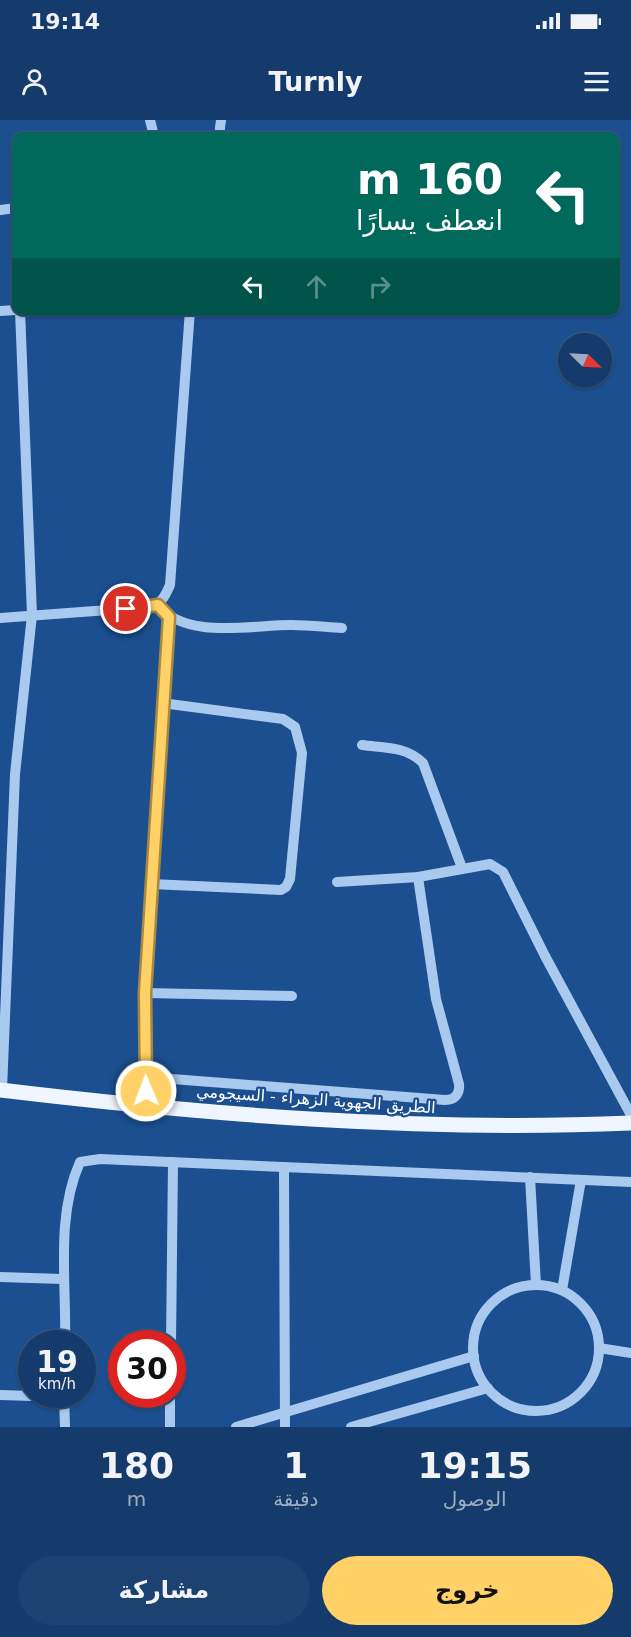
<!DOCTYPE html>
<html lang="ar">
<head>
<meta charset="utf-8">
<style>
	:root { --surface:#143b6b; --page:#1d4271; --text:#f1f3f6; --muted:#9dadc1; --line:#33557e; --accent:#ffd166 }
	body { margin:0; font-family:"DejaVu Sans","Noto Naskh Arabic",sans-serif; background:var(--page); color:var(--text); direction:rtl; height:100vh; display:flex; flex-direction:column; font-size:22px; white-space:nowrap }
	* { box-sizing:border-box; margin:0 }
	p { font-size:20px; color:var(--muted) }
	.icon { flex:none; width:33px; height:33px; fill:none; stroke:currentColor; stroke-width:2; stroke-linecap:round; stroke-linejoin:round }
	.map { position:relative; height:1307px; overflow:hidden; direction:ltr }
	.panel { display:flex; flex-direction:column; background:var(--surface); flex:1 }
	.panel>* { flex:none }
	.hud { position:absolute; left:12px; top:12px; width:608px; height:183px; border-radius:12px; box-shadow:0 2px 4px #0004,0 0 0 2px var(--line); direction:rtl; background:#00695c; color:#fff; overflow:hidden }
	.needle { width:39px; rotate:114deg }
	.buttons { position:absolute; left:558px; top:213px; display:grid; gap:12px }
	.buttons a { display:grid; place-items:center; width:54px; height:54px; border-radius:50%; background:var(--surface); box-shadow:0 2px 4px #0004,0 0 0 2px var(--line); font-size:30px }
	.speed { position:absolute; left:18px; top:1210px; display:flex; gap:12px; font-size:30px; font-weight:700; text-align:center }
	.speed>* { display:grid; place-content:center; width:78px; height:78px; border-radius:50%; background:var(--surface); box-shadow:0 2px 4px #0004,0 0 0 2px var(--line); line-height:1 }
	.speed small { font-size:15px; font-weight:400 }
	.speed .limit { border:9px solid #d22; background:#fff; color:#111 }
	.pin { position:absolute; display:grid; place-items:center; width:51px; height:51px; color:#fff; margin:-26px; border:3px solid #fff; border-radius:50%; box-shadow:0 2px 6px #0007 }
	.me { position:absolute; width:66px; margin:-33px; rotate:359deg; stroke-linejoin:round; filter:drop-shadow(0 0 4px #0008) }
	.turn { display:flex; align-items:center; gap:21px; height:126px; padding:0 18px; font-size:27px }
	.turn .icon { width:78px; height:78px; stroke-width:2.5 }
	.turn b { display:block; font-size:42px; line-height:51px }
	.lanes { display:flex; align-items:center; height:57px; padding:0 18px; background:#0003; justify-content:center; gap:30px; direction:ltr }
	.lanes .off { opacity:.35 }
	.eta { display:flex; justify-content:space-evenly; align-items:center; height:102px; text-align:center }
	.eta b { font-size:36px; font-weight:800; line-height:42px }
	.button { display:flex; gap:12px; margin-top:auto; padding:12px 18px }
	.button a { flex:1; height:69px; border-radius:36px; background:var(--accent); color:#111; font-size:24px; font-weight:800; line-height:69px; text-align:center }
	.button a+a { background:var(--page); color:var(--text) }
	.status { display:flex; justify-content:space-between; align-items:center; height:42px; padding:0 30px; background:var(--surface); direction:ltr }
	.status svg { height:16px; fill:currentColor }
	header { display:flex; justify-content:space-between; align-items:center; height:78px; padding:0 18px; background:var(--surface); font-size:27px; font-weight:800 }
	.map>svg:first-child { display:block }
</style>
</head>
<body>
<div class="status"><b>19:14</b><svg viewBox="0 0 49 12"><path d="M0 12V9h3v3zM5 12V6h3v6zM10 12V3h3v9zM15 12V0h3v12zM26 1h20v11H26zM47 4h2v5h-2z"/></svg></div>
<header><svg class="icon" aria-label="menu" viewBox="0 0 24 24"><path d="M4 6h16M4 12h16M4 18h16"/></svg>Turnly<svg class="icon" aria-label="person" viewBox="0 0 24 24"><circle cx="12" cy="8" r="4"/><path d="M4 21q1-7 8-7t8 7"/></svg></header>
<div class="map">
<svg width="631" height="1307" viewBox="0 0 631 1307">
	<rect width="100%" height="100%" fill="#1b4f8f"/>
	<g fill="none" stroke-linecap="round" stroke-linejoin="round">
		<g stroke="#a9c9ee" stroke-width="10">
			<path d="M150 0 154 16"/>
			<path d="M219 16 221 0"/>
			<path d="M0 90 16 88"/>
			<path d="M0 191 16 190"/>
			<path d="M158 485C186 520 251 505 291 505 308 505 325 507 342 508"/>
			<path d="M0 498 149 487C162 484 165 476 170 465L190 190"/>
			<path d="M362 625C384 628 406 626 423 643L462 748"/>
			<path d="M337 762 418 757 490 744 503 752 545 836 631 995"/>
			<path d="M151 764 281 770 286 767 290 759 302 633 295 607 283 599 162 583"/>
			<path d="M145 873 292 876"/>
			<path d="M146 957 445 980C455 980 460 974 459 964L436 879 418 757"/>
			<path d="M2 970 15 654 32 495 20 190"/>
			<path d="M146 985 145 873 169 497"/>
			<path d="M284 1047 285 1307"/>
			<path d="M530 1057 536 1165"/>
			<path d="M0 1157 62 1159"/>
			<circle cx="536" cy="1228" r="63"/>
			<path d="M562 1170 581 1060"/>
			<path d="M65 1224C67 1165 55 1098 80 1042L100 1039 631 1062"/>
			<path d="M171 1224 173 1042"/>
			<path d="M599 1228 631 1233"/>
			<path d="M0 1275 64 1277"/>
			<path d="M64 1275 65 1307"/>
			<path d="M170 1307V1275"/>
			<path d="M236 1307 474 1236"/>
			<path d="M351 1307 488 1268"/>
		</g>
		<path stroke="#f0f6ff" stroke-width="15" d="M0 970C209 995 420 1012 631 1003"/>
	</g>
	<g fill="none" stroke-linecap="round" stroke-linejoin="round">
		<g stroke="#a68842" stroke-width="15">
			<path id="route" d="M126 489 158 485 169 497 145 873 146 971"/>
		</g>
		<use href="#route" stroke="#ffd166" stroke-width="10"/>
	</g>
	<g text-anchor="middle" stroke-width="4.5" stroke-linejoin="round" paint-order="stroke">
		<g font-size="16" fill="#fff" stroke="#1b4f8f">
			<text transform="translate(316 979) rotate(4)" y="6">الطريق الجهوية الزهراء - السيجومي</text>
		</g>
	</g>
</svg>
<div class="buttons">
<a><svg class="needle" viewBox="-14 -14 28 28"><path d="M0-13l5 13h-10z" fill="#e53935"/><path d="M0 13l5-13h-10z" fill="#9dadc1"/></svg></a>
</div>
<div class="speed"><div>19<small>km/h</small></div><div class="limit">30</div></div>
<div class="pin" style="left:126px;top:489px;background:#d93025"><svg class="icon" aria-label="arrive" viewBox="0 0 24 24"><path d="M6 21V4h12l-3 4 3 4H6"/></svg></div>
<svg class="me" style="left:146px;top:971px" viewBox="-20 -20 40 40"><circle r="17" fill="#ffd166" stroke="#fff" stroke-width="3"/><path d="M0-11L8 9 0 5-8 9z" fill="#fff"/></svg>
<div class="hud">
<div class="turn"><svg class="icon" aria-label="left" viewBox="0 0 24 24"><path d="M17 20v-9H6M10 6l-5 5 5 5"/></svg><div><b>160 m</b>انعطف يسارًا</div></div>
<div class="lanes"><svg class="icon" aria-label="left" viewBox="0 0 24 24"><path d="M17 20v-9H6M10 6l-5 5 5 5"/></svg><svg class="icon off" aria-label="ahead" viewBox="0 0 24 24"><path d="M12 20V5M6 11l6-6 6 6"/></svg><svg class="icon off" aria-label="right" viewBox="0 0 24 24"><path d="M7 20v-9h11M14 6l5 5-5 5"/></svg></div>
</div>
</div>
<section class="panel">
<div class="eta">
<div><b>19:15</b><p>الوصول</p></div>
<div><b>1</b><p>دقيقة</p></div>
<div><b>180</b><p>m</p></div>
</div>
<div class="button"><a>خروج</a><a>مشاركة</a></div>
</section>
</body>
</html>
